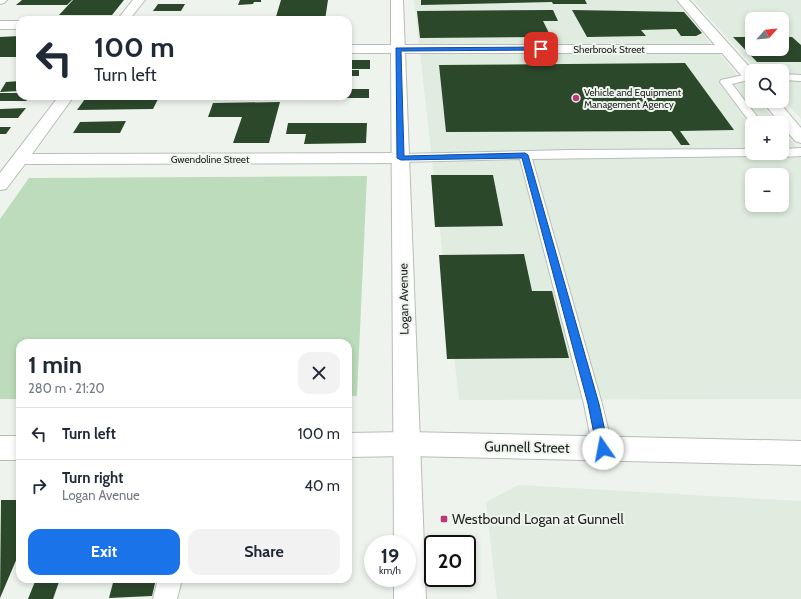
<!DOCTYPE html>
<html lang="en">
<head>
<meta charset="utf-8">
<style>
	:root { --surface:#fff; --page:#f2f2f3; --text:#1f2937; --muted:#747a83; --line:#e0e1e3; --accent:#1a73e8 }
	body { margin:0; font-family:Cabin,sans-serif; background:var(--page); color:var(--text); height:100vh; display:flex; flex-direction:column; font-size:15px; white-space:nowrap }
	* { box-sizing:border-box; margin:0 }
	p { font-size:13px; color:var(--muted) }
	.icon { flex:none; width:22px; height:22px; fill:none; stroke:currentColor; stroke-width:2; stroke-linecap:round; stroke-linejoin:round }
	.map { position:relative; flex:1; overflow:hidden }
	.drawer { position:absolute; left:16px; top:339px; width:336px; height:244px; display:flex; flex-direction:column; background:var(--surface); border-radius:12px; box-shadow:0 2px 6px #0003 }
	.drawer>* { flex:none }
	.guide { position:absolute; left:16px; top:16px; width:336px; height:84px; border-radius:12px; box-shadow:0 2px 6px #0003; background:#fff; color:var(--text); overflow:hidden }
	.needle { width:26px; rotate:63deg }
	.tools { position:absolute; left:745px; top:12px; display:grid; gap:8px }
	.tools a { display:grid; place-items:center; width:44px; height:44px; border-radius:8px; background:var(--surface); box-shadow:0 2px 6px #0003; font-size:20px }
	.speed { position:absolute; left:364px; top:535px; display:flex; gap:8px; font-size:20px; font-weight:700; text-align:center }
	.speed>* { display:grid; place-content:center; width:52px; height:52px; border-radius:50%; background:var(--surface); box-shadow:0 2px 6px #0003; line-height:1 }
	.speed small { font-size:10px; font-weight:400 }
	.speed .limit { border:2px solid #111; border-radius:6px; background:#fff; color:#111 }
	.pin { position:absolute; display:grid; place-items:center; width:34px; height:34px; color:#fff; margin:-17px; border-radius:8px; box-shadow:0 2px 6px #0006 }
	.me { position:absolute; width:44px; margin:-22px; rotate:348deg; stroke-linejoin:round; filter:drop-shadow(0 0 3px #0008) }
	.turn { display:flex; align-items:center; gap:14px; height:84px; padding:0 12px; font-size:18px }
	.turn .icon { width:52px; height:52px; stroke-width:2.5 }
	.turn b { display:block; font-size:28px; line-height:34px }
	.round { display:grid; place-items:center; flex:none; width:42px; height:42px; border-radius:12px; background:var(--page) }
	.overview { display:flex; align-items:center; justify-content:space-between; height:68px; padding:0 12px }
	h1 { font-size:24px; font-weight:700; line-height:30px }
	.button { display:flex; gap:8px; margin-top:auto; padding:8px 12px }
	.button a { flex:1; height:46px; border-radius:12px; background:var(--accent); color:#fff; font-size:16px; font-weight:700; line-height:46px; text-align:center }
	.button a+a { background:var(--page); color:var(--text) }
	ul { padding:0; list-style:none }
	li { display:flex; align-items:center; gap:12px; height:52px; padding:0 12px; border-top:1px solid var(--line) }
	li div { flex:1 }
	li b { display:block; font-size:15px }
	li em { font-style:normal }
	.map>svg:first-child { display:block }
</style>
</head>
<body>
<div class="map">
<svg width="801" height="599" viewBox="0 0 801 599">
	<rect width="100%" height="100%" fill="#eef4ed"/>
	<g fill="#e0ecdf" fill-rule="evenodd">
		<path d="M414 0H675L752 93V101H759L777 123H752V153H782V129L801 152V399L459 400ZM752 175H782V205H752Z"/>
		<path d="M693 0H801V119L782 98V71H757ZM752 19H782V49H752Z"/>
		<path d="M518 485 801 501V599H497L486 502Z"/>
	</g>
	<path fill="#bcdcbb" d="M367 176 357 396H348V343H20V399H0V219L29 178Z"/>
	<g fill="#2c482b">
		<path d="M22 0H72L67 5H16Z"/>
		<path d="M73 0H124L112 15H59Z"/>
		<path d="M240 0H261V2H254L253 4 238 5Z"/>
		<path d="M281 0H328L325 20H275Z"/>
		<path d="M421 0H585L587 4H553L552 2 421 5Z"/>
		<path d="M158 4H185L181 11H153Z"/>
		<path d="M553 10 558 21H543L551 37 420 38 417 11Z"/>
		<path d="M572 10 684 12 702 33 696 36H681L676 29 641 30 646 36 587 37Z"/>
		<path d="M20 36V57H0V37Z"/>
		<path d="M733 37H752V49H782V37H792L801 45V62H757Z"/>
		<rect x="348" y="60" width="22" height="9"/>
		<path d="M685 63 734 130 680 131 690 145H681L671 131 446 132 439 65Z"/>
		<rect x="348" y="70" width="11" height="6"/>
		<path d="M20 81V91L0 92 6 82Z"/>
		<path d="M348 89H369V98H300L301 96H348Z"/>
		<path d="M0 93H20V96H31L26 101H0Z"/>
		<path d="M98 96H157L156 98H96Z"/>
		<path d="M85 99H158L153 109 77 110Z"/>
		<path d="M280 102 269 143H233L242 117H208L213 103Z"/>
		<path d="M26 108 18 118H0V109Z"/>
		<path d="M126 121 120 133H73L80 122Z"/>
		<path d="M288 123H367L366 143 304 144 306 134H286Z"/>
		<path d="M0 127H11L6 134H0Z"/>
		<path d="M431 175H493L503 226 435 227Z"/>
		<path d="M524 254 532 291H552L569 358 447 359 439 255Z"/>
		<path d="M1 500H20V551L0 598Z"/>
		<path d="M36 579H60L53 599H28Z"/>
		<path d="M114 579H156L152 596 109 598Z"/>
	</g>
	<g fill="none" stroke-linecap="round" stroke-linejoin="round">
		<g stroke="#b7beb7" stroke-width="2">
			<g id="lane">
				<path d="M752 73V79L732 84 762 123H752V125L720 82 721 80Z"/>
				<path d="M782 74 801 75V81L782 80Z"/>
				<path d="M801 148V156L782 157 776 153H782V149Z"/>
				<path d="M752 149V153H758L756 156 532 159 602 404 613 449 610 455 603 458 596 455 593 449 584 404 520 159 401 162 395 158 401 154 569 150Z"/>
				<path d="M158 579H182L177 599H153Z"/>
			</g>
		</g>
		<g stroke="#b7beb7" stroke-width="2">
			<g id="street">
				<path d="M0 0H7L4 3 0 4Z"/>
				<path d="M133 0H145L129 20H117Z"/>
				<path d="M677 0H689L753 71 752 83 747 82 722 53H398L393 52 391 49 393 46 398 45H715Z"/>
				<path d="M59 96H74L32 154 401 153 407 154 410 158 407 162 401 163 25 164 6 189 0 190V173Z"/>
				<path d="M762 101H778L801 128V143L795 141Z"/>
				<path d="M407 432 801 441V465L407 456 348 457V433Z"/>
				<rect x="0" y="436" width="20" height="24"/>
			</g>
		</g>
		<g stroke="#b7beb7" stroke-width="2">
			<g id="secondary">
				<path d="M391 0H403L426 599H394V578H407V544H394L391 53H348V45H391Z"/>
				<rect x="0" y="21" width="20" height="8"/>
			</g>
		</g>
		<use href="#lane" fill="#fff" fill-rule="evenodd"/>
		<use href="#street" fill="#fff" fill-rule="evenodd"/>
		<use href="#secondary" fill="#fff" fill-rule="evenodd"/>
	</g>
	<path fill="#1a73e8" stroke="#114b97" d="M541 47 543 50 401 51 404 156 525 153 528 155 599 404 609 449 607 452 603 454 599 452 597 449 588 404 522 158 401 160 397 158 396 48Z"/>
	<g fill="#bc377a" stroke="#eef4ed" stroke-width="1.5">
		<circle cx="576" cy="98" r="4"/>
		<rect x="440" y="515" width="8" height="8" rx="2"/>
	</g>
	<g text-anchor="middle" stroke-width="4" stroke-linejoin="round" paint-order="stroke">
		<g font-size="10" fill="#1f211f" stroke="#eef4ed">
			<text x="609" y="53">Sherbrook Street</text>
			<text x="210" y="163">Gwendoline Street</text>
		</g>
		<g font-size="10" fill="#1f211f" stroke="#eef4ed" text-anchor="start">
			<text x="584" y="96">Vehicle and Equipment<tspan x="584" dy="12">Management Agency</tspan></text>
		</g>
		<g font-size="12" fill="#1f211f" stroke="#eef4ed">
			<text transform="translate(404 299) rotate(-91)" y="4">Logan Avenue</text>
		</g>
		<g font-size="14" fill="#1f211f" stroke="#eef4ed">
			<text transform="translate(527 447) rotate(1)" y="5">Gunnell Street</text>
		</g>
		<g font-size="14" fill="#1f211f" stroke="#eef4ed" text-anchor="start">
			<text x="452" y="524">Westbound Logan at Gunnell</text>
		</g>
	</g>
</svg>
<div class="tools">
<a><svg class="needle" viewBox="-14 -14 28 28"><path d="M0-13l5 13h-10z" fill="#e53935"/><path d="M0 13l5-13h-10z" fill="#747a83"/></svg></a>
<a><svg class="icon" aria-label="search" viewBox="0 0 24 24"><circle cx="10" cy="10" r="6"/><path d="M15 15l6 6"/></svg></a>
<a>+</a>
<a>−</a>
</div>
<div class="speed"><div>19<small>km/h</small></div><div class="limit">20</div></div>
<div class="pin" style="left:541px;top:49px;background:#d93025"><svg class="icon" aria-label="arrive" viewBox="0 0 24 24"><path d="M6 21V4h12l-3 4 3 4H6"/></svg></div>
<svg class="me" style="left:603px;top:449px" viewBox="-20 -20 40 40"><circle r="19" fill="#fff"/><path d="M0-13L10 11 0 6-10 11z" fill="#1a73e8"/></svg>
<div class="guide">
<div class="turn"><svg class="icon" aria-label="left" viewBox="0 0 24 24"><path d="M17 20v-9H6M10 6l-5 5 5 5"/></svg><div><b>100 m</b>Turn left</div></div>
</div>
<section class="drawer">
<div class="overview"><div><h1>1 min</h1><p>280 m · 21:20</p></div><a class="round"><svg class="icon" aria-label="close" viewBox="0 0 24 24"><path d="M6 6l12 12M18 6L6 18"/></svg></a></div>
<ul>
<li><svg class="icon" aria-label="left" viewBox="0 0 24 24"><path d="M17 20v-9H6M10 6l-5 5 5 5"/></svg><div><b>Turn left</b></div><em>100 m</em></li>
<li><svg class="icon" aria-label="right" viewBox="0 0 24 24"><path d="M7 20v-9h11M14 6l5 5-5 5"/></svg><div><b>Turn right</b><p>Logan Avenue</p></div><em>40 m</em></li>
</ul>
<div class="button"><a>Exit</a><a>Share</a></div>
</section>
</div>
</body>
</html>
